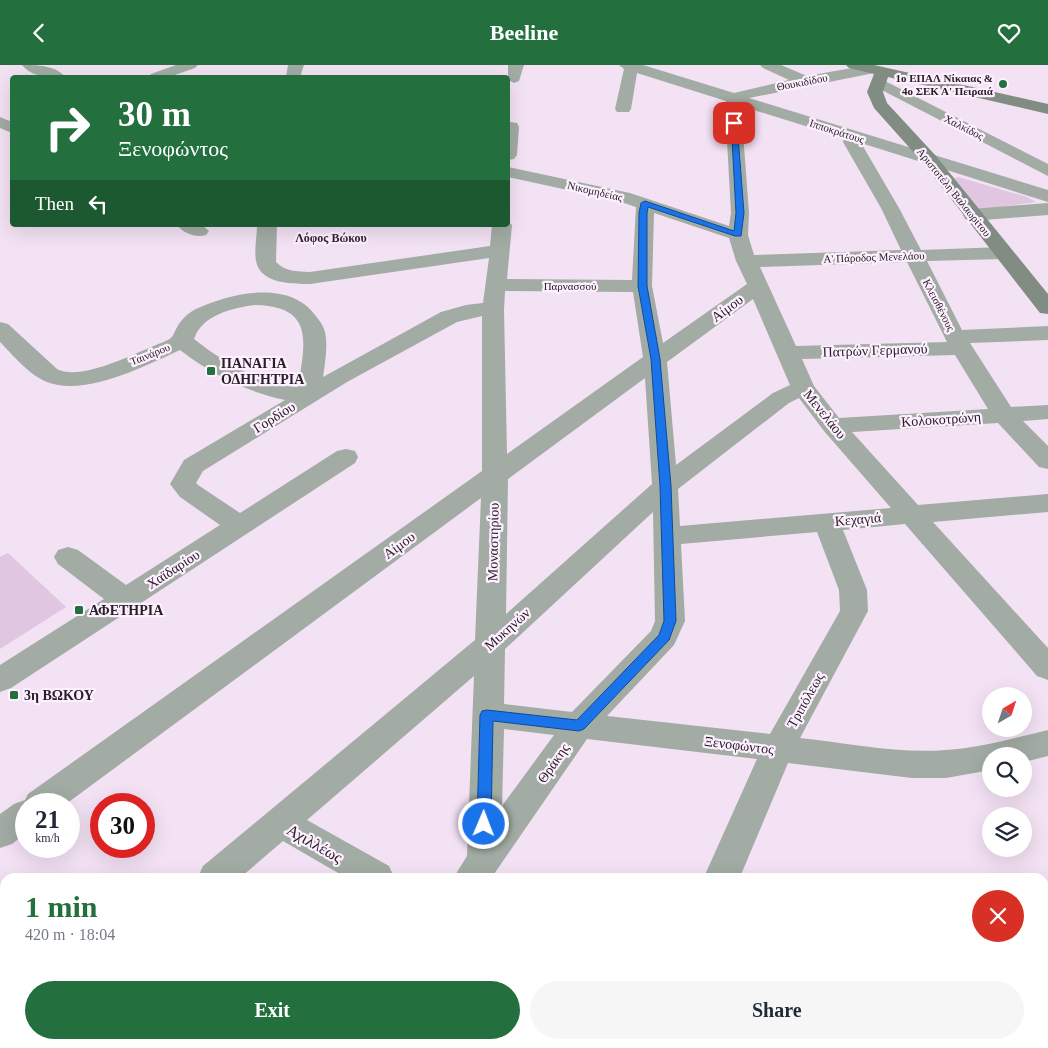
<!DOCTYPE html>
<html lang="en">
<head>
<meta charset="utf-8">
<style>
	:root { --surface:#fff; --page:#f6f6f7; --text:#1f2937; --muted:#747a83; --accent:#236f3d }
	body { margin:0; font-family:Georgia,serif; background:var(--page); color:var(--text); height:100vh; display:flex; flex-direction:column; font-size:19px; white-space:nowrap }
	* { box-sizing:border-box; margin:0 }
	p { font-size:16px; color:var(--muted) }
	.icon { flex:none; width:28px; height:28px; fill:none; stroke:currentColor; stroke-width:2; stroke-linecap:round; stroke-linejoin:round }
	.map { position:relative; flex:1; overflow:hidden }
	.details { position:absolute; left:0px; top:808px; width:1049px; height:176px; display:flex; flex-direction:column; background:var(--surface); border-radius:15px 15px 0 0; box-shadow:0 5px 20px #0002 }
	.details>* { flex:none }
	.banner { position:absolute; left:10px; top:10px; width:500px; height:152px; border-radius:5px; box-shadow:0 5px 20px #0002; background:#236f3d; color:#fff; overflow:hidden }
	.needle { width:32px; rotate:39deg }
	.controls { position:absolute; left:982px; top:622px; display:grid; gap:10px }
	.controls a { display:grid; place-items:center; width:50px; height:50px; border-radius:50%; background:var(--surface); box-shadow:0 5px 20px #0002; font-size:25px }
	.speed { position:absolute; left:15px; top:728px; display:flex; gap:10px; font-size:25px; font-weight:700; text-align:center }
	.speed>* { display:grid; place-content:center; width:65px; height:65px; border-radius:50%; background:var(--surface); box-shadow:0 5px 20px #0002; line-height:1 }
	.speed small { font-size:12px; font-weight:400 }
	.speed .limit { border:8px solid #d22; background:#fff; color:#111 }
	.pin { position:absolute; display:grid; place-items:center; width:42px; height:42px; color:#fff; margin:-21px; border-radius:10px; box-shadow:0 2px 8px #0006 }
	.me { position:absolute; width:55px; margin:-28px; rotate:1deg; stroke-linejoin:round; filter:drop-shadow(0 0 4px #0008) }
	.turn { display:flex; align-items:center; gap:18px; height:105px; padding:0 25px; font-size:22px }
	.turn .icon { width:65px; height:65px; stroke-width:2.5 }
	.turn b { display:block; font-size:35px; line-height:42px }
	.then { display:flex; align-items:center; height:48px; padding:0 25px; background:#0003; gap:10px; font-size:19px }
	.round { display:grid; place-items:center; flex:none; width:52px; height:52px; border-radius:26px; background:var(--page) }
	.summary { display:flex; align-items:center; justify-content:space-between; height:85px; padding:0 25px }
	h1 { font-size:30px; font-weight:800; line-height:38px; color:var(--accent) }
	.cta { display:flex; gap:10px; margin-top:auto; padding:10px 25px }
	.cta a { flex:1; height:58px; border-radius:30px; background:var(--accent); color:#fff; font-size:20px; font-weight:800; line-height:58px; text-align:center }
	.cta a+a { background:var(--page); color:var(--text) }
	header { display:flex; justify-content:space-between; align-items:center; height:65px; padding:0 25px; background:var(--accent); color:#fff; font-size:22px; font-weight:800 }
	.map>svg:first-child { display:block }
</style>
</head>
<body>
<header><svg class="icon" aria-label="back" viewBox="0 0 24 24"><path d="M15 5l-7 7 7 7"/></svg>Beeline<svg class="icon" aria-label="heart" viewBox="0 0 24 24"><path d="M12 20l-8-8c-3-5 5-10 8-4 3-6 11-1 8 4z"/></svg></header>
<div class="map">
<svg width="1048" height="983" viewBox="0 0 1048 983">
	<rect width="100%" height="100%" fill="#f3e1f4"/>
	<g fill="#e1c6e2">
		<path d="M958 112 1027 132 1036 137 979 145 953 114Z"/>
		<path d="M8 488 66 542 0 584V492Z"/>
	</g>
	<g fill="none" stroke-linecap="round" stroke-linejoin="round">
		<g fill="#a2aba4" fill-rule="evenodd">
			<path d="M22 0C36 0 56 0 65 12 52 14 31 12 22 0Z"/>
			<path d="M176 0H198L195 3 169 12H148L151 9Z"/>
			<path d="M288 0H304L300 12H286Z"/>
			<path d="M508 0H524L519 16 514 18 508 15Z"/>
			<path d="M619 0H643L734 28 789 15 763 3 760 0H781L807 11 869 0 874 2 877 5 874 8 749 33 1048 125V137L861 78 899 143 921 185 1003 182 1010 184 1013 188 1010 192 1003 194 927 196 962 265 1048 261V275L970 278 1011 342 1048 340V354L1023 356 1048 381V404L1039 402 998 358 852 367 918 440 1048 429V447L933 457 1048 583V615L1037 611 905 459 843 465 867 525 868 546 800 673C847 678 900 689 946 685 981 683 1014 673 1048 665V691L1024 697V691H991V705L946 713H912L788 698 740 812H704L757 694 587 674 492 812H454L467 791 474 611 307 755 389 801 394 812H345L283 776 241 812H198L203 801 475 575 481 433 66 739H26V768L12 779 0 783V749L14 739 25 735 28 729 482 406V251L457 257 347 317 203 406 196 418 198 420 240 448 337 386 346 384 355 386 358 392 355 398 11 623 0 627V600L104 534 58 499 54 492 58 485 68 482 78 485 126 520 220 460 180 432 170 419 184 395 285 335C247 327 211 309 180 285 145 301 85 332 47 317 29 310 13 290 0 277V257L8 259 57 304C79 316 130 291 151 282 157 279 167 277 172 272 172 272 175 267 175 266 180 256 186 249 196 244 230 228 289 214 315 250 319 255 323 260 325 267 328 281 325 298 323 312L441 247 466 240 483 238 489 193 310 219C293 219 260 219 256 196 254 185 257 171 257 160H277L276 197C286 207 296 206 310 207L490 181 492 160H508V156L512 160 507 214 632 215 636 142 618 136 508 112V102L630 128 729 161 731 148 725 40 726 36 637 8 631 44 629 47H617L615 44 624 4ZM741 41 844 73 843 77 881 143 901 185 754 190 748 170 749 148ZM654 148 729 173 736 196 747 219 663 278 652 221ZM907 197 947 277 796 281 760 202ZM505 226 633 227 643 292 507 389 504 245ZM753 234 790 320 773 328 676 400 667 297ZM255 240C315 241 305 278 298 322 260 319 223 297 194 274 202 250 232 243 255 240ZM955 290 988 344 839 353 814 321 802 294ZM645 313 652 419 506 549 508 414ZM799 333 824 366 891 443 680 461 678 424 789 338ZM653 447 655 556 651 566 572 647 504 639 505 584ZM817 467 839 525 840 546 770 669 607 651 674 580 685 556 681 479ZM504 664 554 670 502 741Z"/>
			<path d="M879 13 1048 99V111L874 21 871 18 874 15Z"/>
			<path d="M0 52 12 57V68L0 63Z"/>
			<path d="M511 57 517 58 519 62 517 90 514 94 508 95V58Z"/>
			<path d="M1048 138V150L972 156 965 154 963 150 965 146 972 144Z"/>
			<path d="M177 160H202L209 166 206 170C196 173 184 169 177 160Z"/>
			<path d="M0 853 5 855V893L0 892Z"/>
			<path d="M1048 890V927L1044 928V891Z"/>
			<path d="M77 979H118L120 983H79Z"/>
			<path d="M305 979H347L345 983H303Z"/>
			<path d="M616 979H656L654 983H614Z"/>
			<path d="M671 979H717L719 983H673Z"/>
			<rect x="997" y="979" width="40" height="4"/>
		</g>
		<path fill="#818d83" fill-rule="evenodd" d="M846 0H874L1048 39V49L888 12 883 27 887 38 936 91 1048 229V249L1040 248 924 99 874 43 867 27 874 9 849 3Z"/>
	</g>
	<path fill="#1a73e8" stroke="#114b97" d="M731 56 737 58 744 148 741 171H735L648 142 647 148V221L660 294 671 421 676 556 669 575 584 664 579 666 493 656 491 759 489 763 484 765 479 763 477 759 480 650 482 646 487 645 577 655 659 570 664 556 660 421 651 294 638 221 639 148 641 138 645 136 734 166 736 148Z"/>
	<g fill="#236f3d" stroke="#fef0ff" stroke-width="2">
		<circle cx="1003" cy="19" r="5"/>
		<rect x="206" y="301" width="10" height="10" rx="2.5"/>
		<rect x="74" y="540" width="10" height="10" rx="2.5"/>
		<rect x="9" y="625" width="10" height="10" rx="2.5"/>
	</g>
	<g text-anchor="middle" stroke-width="4.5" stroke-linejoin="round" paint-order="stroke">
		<g font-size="11" font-weight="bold" fill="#282128" stroke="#fef0ff" text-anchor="end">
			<text x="993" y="17">1ο ΕΠΑΛ Νίκαιας &amp;<tspan x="993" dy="13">4ο ΣΕΚ Α' Πειραιά</tspan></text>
		</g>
		<g font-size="11" fill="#282128" stroke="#fef0ff">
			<text transform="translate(802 17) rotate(-11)" y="4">Θουκιδίδου</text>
			<text transform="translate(964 62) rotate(27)" y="4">Χαλκίδος</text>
			<text transform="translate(837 66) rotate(18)" y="4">Ιπποκράτους</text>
			<text transform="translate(595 126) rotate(13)" y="4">Νικομηδείας</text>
			<text transform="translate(954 127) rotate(51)" y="4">Αριστοτέλη Βαλαωρίτου</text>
			<text transform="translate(874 192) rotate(-2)" y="4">Α' Πάροδος Μενελάου</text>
			<text x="570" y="225">Παρνασσού</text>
			<text transform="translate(939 240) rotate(63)" y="4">Κλεισθένους</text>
			<text transform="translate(150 289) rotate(-22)" y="4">Ταινάρου</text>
		</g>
		<g font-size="12" font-weight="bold" fill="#322533" stroke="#fef0ff">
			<text x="331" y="177">Λόφος Βώκου</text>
		</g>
		<g font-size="14" fill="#282128" stroke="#fef0ff">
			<text transform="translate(727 243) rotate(-36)" y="5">Αίμου</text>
			<text transform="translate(875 285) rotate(-2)" y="5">Πατρών Γερμανού</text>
			<text transform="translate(825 349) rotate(51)" y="5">Μενελάου</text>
			<text transform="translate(274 352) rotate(-32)" y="5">Γορδίου</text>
			<text transform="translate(941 354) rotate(-4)" y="5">Κολοκοτρώνη</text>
			<text transform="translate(858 454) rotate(-5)" y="5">Κεχαγιά</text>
			<text transform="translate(493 477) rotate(-89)" y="5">Μοναστηρίου</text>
			<text transform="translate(399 480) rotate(-36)" y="5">Αίμου</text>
			<text transform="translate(173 504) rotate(-33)" y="5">Χαϊδαρίου</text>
			<text transform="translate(507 564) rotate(-42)" y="5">Μυκηνών</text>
			<text transform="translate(805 635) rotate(-61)" y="5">Τριπόλεως</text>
			<text transform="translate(739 680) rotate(7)" y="5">Ξενοφώντος</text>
			<text transform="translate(553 698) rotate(-55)" y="5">Θράκης</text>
		</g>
		<g font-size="14" font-weight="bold" fill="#282128" stroke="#fef0ff" text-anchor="start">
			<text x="221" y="303">ΠΑΝΑΓΙΑ<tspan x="221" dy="16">ΟΔΗΓΗΤΡΙΑ</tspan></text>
			<text x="89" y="550">ΑΦΕΤΗΡΙΑ</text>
			<text x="24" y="635">3η ΒΩΚΟΥ</text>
		</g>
		<g font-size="16" fill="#282128" stroke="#fef0ff">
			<text transform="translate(315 778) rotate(30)" y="6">Αχιλλέως</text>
		</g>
	</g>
</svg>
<div class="controls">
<a><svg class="needle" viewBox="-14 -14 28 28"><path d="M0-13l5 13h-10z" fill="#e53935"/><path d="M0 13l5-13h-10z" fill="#747a83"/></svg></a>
<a><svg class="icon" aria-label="search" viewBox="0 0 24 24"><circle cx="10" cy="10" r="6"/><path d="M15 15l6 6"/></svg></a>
<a><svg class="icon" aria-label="layers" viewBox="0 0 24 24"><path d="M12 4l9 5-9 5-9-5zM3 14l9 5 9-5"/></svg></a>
</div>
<div class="speed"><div>21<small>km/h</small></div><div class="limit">30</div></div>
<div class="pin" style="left:734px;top:58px;background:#d93025"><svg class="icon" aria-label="arrive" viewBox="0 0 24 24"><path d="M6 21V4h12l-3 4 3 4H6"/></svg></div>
<svg class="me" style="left:484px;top:759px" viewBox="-20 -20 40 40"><circle r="17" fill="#1a73e8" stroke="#fff" stroke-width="3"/><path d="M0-11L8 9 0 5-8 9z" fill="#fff"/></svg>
<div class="banner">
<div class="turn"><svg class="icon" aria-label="right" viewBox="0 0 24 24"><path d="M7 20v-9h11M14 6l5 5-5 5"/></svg><div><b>30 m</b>Ξενοφώντος</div></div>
<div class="then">Then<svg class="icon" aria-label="left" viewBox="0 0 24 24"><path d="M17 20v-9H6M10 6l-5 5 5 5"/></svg></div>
</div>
<section class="details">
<div class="summary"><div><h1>1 min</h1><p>420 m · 18:04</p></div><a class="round" style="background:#d93025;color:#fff"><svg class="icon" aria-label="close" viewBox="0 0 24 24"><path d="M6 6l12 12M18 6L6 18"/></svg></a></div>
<div class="cta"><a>Exit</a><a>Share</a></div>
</section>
</div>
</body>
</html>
